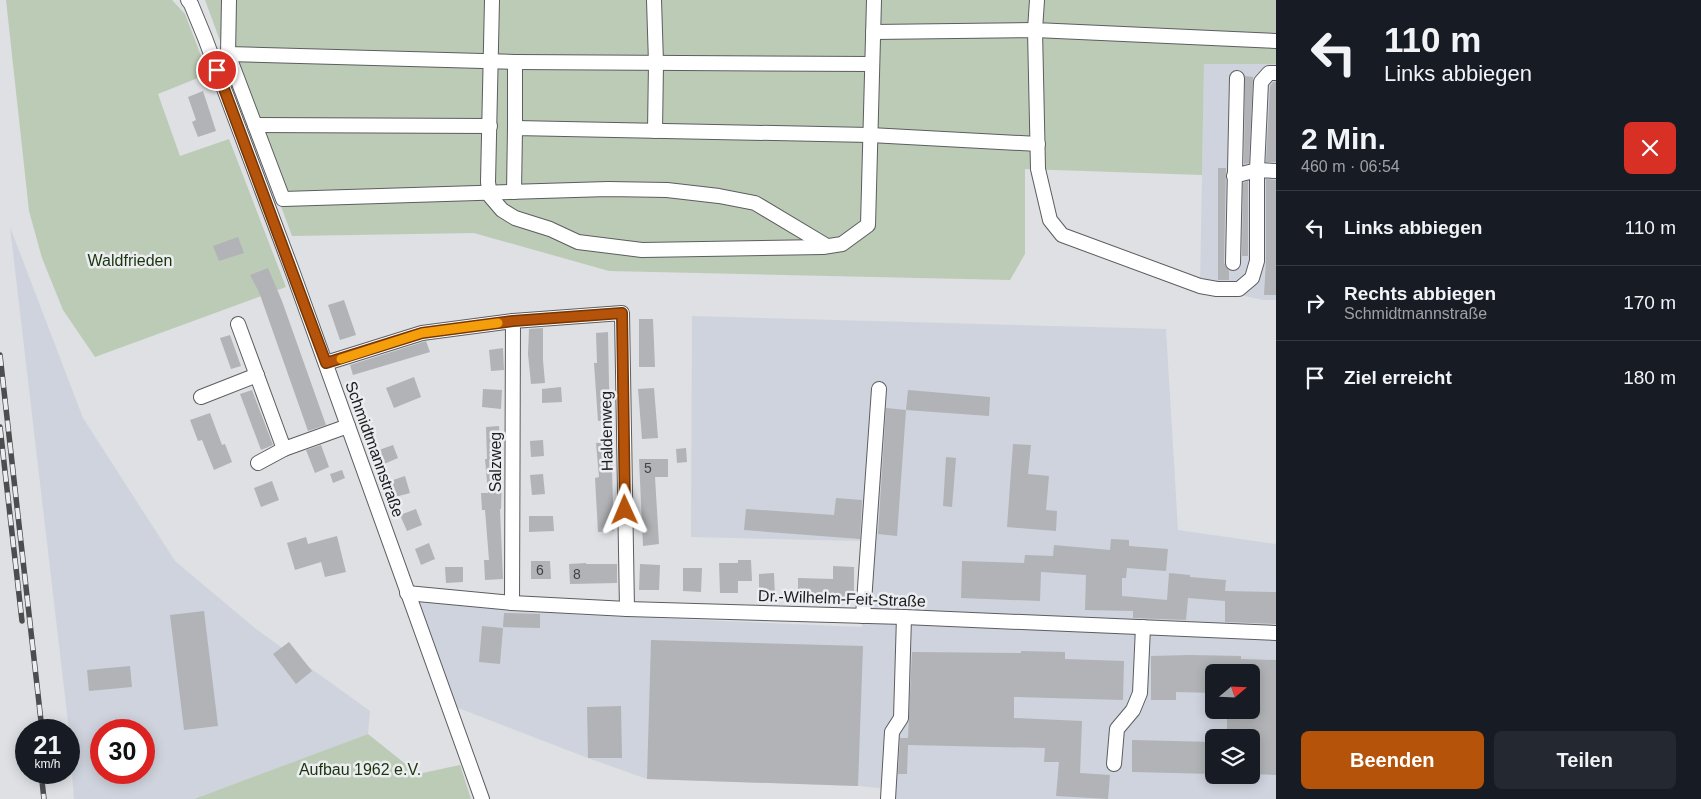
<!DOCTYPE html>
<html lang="de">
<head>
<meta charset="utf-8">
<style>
	:root { --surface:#171b24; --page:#242831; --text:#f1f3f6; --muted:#9ea1a6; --line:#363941; --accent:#b45309 }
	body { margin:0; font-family:Helvetica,sans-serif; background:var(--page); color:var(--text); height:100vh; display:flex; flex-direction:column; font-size:19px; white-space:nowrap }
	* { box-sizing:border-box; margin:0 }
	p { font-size:16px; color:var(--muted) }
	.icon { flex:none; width:28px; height:28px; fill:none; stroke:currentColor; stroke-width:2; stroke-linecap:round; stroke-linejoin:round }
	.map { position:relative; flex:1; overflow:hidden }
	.side { display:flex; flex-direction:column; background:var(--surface); width:425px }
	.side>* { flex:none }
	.hud { background:#171b24; color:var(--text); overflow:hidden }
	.needle { width:32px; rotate:71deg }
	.fabs { position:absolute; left:1205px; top:664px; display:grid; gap:10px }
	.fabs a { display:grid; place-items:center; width:55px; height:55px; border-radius:8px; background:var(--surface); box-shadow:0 2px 12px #0003; font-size:25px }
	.speed { position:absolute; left:15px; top:719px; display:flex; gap:10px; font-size:25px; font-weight:700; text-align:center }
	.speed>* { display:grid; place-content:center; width:65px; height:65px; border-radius:50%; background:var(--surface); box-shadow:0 2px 12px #0003; line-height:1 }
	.speed small { font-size:12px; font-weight:400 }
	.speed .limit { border:8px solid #d22; background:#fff; color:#111 }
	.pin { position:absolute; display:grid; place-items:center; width:42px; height:42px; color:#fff; margin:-21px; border:2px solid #fff; border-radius:50%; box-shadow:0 1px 5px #0007 }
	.me { position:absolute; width:55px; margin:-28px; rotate:359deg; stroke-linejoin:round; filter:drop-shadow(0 0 4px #0008) }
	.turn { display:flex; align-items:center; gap:18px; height:105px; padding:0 25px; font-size:22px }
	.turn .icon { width:65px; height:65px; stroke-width:2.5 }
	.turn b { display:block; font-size:35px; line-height:42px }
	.round { display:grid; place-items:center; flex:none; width:52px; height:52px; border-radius:8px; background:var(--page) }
	.head { display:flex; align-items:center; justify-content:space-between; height:85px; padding:0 25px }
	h1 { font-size:30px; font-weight:600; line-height:38px }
	.primary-button { display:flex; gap:10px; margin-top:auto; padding:10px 25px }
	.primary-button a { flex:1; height:58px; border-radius:8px; background:var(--accent); color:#fff; font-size:20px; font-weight:600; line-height:58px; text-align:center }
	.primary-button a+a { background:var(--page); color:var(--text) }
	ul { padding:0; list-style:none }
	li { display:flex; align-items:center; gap:15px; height:75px; padding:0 25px; border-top:1px solid var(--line) }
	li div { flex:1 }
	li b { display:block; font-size:19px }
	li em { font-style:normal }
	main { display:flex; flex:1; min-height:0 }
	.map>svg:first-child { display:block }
</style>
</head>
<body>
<main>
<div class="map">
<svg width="1276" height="799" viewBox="0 0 1276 799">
	<rect width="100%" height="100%" fill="#dee0e3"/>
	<g fill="#ced3dd" fill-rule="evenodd">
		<path d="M1204 64H1276V300H1263L1200 286Z"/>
		<path d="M10 227 83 418 175 561 256 629 370 711 368 734 194 799H74L69 730ZM101 730H144V772H101Z"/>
		<path d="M692 316 1166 329 1178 530 1276 544V799H888L889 789 859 786 647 779 588 758 448 704 404 600 580 615 862 627V541L691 537ZM1214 672H1251V710H1214ZM1214 738H1251V775H1214Z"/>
	</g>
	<g fill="#bccbb6">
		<path d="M6 0H172L185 14 208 74 158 94 180 156 229 139 286 287 95 357 63 310 42 258 29 211Z"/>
		<path d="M205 0H1276V64H1204L1202 175 1025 169V254L1010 280 609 271 474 233 292 236Z"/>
		<path d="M368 734 418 774 460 765 471 799H194Z"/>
	</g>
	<g fill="#b1b3b6">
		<path d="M1245 76 1253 77 1249 163 1244 164Z"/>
		<path d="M1273 82H1276V162H1266L1270 86Z"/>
		<path d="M203 91 216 131 198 137 192 122 196 120 188 97Z"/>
		<path d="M1218 168H1226L1224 263 1229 271V280H1218Z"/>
		<path d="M1266 179 1276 180V295H1264L1266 261Z"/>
		<path d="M1248 181V256H1242L1243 183Z"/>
		<path d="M238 237 244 253 219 261 213 246Z"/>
		<path d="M268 268 282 301 326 425 308 431 259 292 250 275Z"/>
		<path d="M344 300 356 335 340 340 328 305Z"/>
		<path d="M639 319H653L655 367H639Z"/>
		<path d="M543 328V360L545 383 531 384 528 354 529 329Z"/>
		<path d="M608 332 609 385 612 420 598 421 594 363H597L596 333Z"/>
		<path d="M230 335 241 366 231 369 220 338Z"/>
		<path d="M426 341 430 352 353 375 350 365Z"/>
		<path d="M503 348 504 370 491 371 489 350Z"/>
		<path d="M414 377 421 397 394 408 386 388Z"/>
		<path d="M561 387 562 402 542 403V389Z"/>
		<path d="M654 388 658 438 642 439 638 389Z"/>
		<path d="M483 389 502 390 501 409 482 407Z"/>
		<path d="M252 390 273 445 261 450 240 394Z"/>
		<path d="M908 390 990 397 989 416 906 410 897 536 878 534 886 408 906 410Z"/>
		<path d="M210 413 222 445 225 444 232 462 214 470 202 440 198 441 190 420Z"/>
		<path d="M499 426 502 476 501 509H500L503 579 485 580 484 560H489L485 510H482L481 493H488L485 459H487L486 427Z"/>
		<path d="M543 440 544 456 531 457 530 441Z"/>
		<path d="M611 442 614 531 598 532 595 478 599 477 596 443Z"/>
		<path d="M1013 444 1031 445 1028 474 1049 476 1046 510 1057 511 1056 531 1007 527Z"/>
		<path d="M321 445 329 467 315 473 306 450Z"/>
		<path d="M393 445 398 458 384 464 379 450Z"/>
		<path d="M686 448 687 462 677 463 676 449Z"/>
		<path d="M946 457 956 458 952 507 943 506Z"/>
		<path d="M639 459H668V477H655L659 544 643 546Z"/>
		<path d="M342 470 345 478 333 483 330 474Z"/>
		<path d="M543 474 545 494 532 495 530 475Z"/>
		<path d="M405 476 410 493 395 497 390 481Z"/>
		<path d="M272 481 279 500 261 507 254 488Z"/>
		<path d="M836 498 862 500 860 539 744 530 746 509 834 515Z"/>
		<path d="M416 509 422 525 407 531 400 515Z"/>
		<path d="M529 516H553L554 531 529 532Z"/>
		<path d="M337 536 346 572 325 577 321 562 295 570 287 543 306 537 308 544Z"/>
		<path d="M1111 539 1129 540V546L1168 549 1166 571 1127 568 1126 578H1122V596L1167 600 1169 573 1190 575V577L1226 580 1225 591 1276 592V624L1225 622V601L1188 598 1186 620 1133 618V611L1085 610 1086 575 1041 572 1040 601 961 598 962 561 1024 563 1025 555 1053 556 1054 545 1110 550Z"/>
		<path d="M429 543 435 559 421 565 415 549Z"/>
		<path d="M738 560H751L752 581H738V593H720L719 563H738Z"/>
		<path d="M531 561H550L551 579H531Z"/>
		<path d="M586 563V564H617V583L570 584 569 564Z"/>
		<path d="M640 564 660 565 659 590H639Z"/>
		<path d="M833 566 854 567V597L821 596V599L798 598V578L833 579Z"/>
		<path d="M445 567H463V582L446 583Z"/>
		<path d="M683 568H702L701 592 683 591Z"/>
		<path d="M774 573 775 595 759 596V574Z"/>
		<path d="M204 611 218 726 184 730 170 615Z"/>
		<path d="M504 613 540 614V628L503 627Z"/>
		<path d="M482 626 503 628 500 664 479 662Z"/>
		<path d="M651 640 863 646 858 786 647 779Z"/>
		<path d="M289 642 312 671 296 684 273 654Z"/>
		<path d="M1021 651 1065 652V659L1124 661 1123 700 1014 697V718L1082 721 1080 773 1110 775 1108 799 1056 796 1059 762H1044L1045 748 908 745 907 774H898L900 738H908L912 652 1021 653Z"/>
		<path d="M1190 655 1241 656V659L1276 660V775L1251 774V738H1227V710H1256L1257 672H1214V693L1176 692V700H1151V656Z"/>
		<path d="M130 666 132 687 89 691 87 670Z"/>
		<path d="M621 706 622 758H588L587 707Z"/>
		<path d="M1132 740 1214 742V774L1132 772Z"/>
	</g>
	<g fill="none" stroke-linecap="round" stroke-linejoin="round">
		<g stroke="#5c5d60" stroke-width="16">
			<g id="minor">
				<path d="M188 0 191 4 205 38 293 273 482 799"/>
				<path d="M229 0 228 54 515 62V128"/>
				<path d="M492 0 488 182 490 196 502 210 515 218 550 229 578 242 642 250 823 247 842 244 868 225 874 0"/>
				<path d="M654 0 656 63 655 131"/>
				<path d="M1037 0 1035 30 1276 41"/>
				<path d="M873 32 1035 30 1038 169 1050 220 1062 235 1200 286 1217 289H1239L1252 278 1257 261V170L1276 171"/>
				<path d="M228 54 283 199 608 189 667 190 719 196 755 203 827 246"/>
				<path d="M515 62 872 64"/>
				<path d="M255 125 490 126"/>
				<path d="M1234 176 1257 170 1261 82 1269 73H1276"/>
				<path d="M514 192 515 128 870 135 1038 144"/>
				<path d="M1233 263 1237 78"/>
				<path d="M238 324 284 449 348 426"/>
				<path d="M326 363 422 333 513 321 622 313 627 609"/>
				<path d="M201 397 257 375"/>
				<path d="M258 463 284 449"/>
				<path d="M407 593 512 603 627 609 904 617 1276 633"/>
				<path d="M512 603 513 321"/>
				<path d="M863 616 879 389"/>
				<path d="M1114 764 1117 729 1133 710 1140 693 1143 627"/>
				<path d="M888 799 892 732 901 718 904 617"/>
			</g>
		</g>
		<use href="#minor" stroke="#fff" stroke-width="14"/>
		<g stroke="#4c4d4f" stroke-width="5.5">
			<g id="rail">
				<path d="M0 355 42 730"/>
				<path d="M0 427 22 621"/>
				<path d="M41 772 44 799"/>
			</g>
		</g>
		<use href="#rail" stroke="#ebedf0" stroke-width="4" stroke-dasharray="11" stroke-linecap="butt"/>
	</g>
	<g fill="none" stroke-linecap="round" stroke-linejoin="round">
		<g stroke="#753606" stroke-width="12">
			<path id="route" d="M217 70 326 363 422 333 513 321 622 313 625 510"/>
		</g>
		<use href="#route" stroke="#b45309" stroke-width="9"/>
		<path stroke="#f59e0b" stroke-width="9" d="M341 359 422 333 498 323"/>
	</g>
	<g text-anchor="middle" stroke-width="5" stroke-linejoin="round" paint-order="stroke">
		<g font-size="14" fill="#414244">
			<text x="648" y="473">5</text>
			<text x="540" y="575">6</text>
			<text x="577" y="579">8</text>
		</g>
		<g font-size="16" fill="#1a340b" stroke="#ebedf0">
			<text x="130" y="266">Waldfrieden</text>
			<text x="360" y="775">Aufbau 1962 e.V.</text>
		</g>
		<g font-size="16" fill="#1c1c1e" stroke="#ebedf0">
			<text transform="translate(606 431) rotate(-91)" y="6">Haldenweg</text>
			<text transform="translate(375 449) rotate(70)" y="6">Schmidtmannstraße</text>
			<text transform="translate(495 462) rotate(-90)" y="6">Salzweg</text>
			<text transform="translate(842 598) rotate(2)" y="6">Dr.-Wilhelm-Feit-Straße</text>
		</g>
	</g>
</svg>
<div class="fabs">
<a><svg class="needle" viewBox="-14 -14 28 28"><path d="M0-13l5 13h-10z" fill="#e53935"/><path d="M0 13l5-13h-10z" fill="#9ea1a6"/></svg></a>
<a><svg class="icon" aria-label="layers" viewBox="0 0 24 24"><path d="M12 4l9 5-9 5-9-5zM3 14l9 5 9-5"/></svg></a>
</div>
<div class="speed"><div>21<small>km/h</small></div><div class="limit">30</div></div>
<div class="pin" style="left:217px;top:70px;background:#d93025"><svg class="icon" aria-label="arrive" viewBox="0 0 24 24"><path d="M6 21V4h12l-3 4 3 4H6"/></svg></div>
<svg class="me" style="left:625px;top:510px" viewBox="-20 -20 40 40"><path d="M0-17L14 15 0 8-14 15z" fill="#b45309" stroke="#fff" stroke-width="4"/></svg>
</div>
<section class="side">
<div class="hud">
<div class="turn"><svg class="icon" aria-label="left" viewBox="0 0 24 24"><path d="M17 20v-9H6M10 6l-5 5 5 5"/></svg><div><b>110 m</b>Links abbiegen</div></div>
</div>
<div class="head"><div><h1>2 Min.</h1><p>460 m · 06:54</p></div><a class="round" style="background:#d93025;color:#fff"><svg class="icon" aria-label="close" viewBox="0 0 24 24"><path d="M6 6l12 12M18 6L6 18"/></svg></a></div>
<ul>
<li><svg class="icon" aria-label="left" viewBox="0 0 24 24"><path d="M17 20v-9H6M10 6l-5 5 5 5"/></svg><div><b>Links abbiegen</b></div><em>110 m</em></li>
<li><svg class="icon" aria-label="right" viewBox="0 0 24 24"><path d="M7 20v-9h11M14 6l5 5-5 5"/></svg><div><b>Rechts abbiegen</b><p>Schmidtmannstraße</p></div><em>170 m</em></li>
<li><svg class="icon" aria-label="arrive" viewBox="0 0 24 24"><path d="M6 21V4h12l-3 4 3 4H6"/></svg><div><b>Ziel erreicht</b></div><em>180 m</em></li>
</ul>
<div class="primary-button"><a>Beenden</a><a>Teilen</a></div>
</section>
</main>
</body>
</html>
